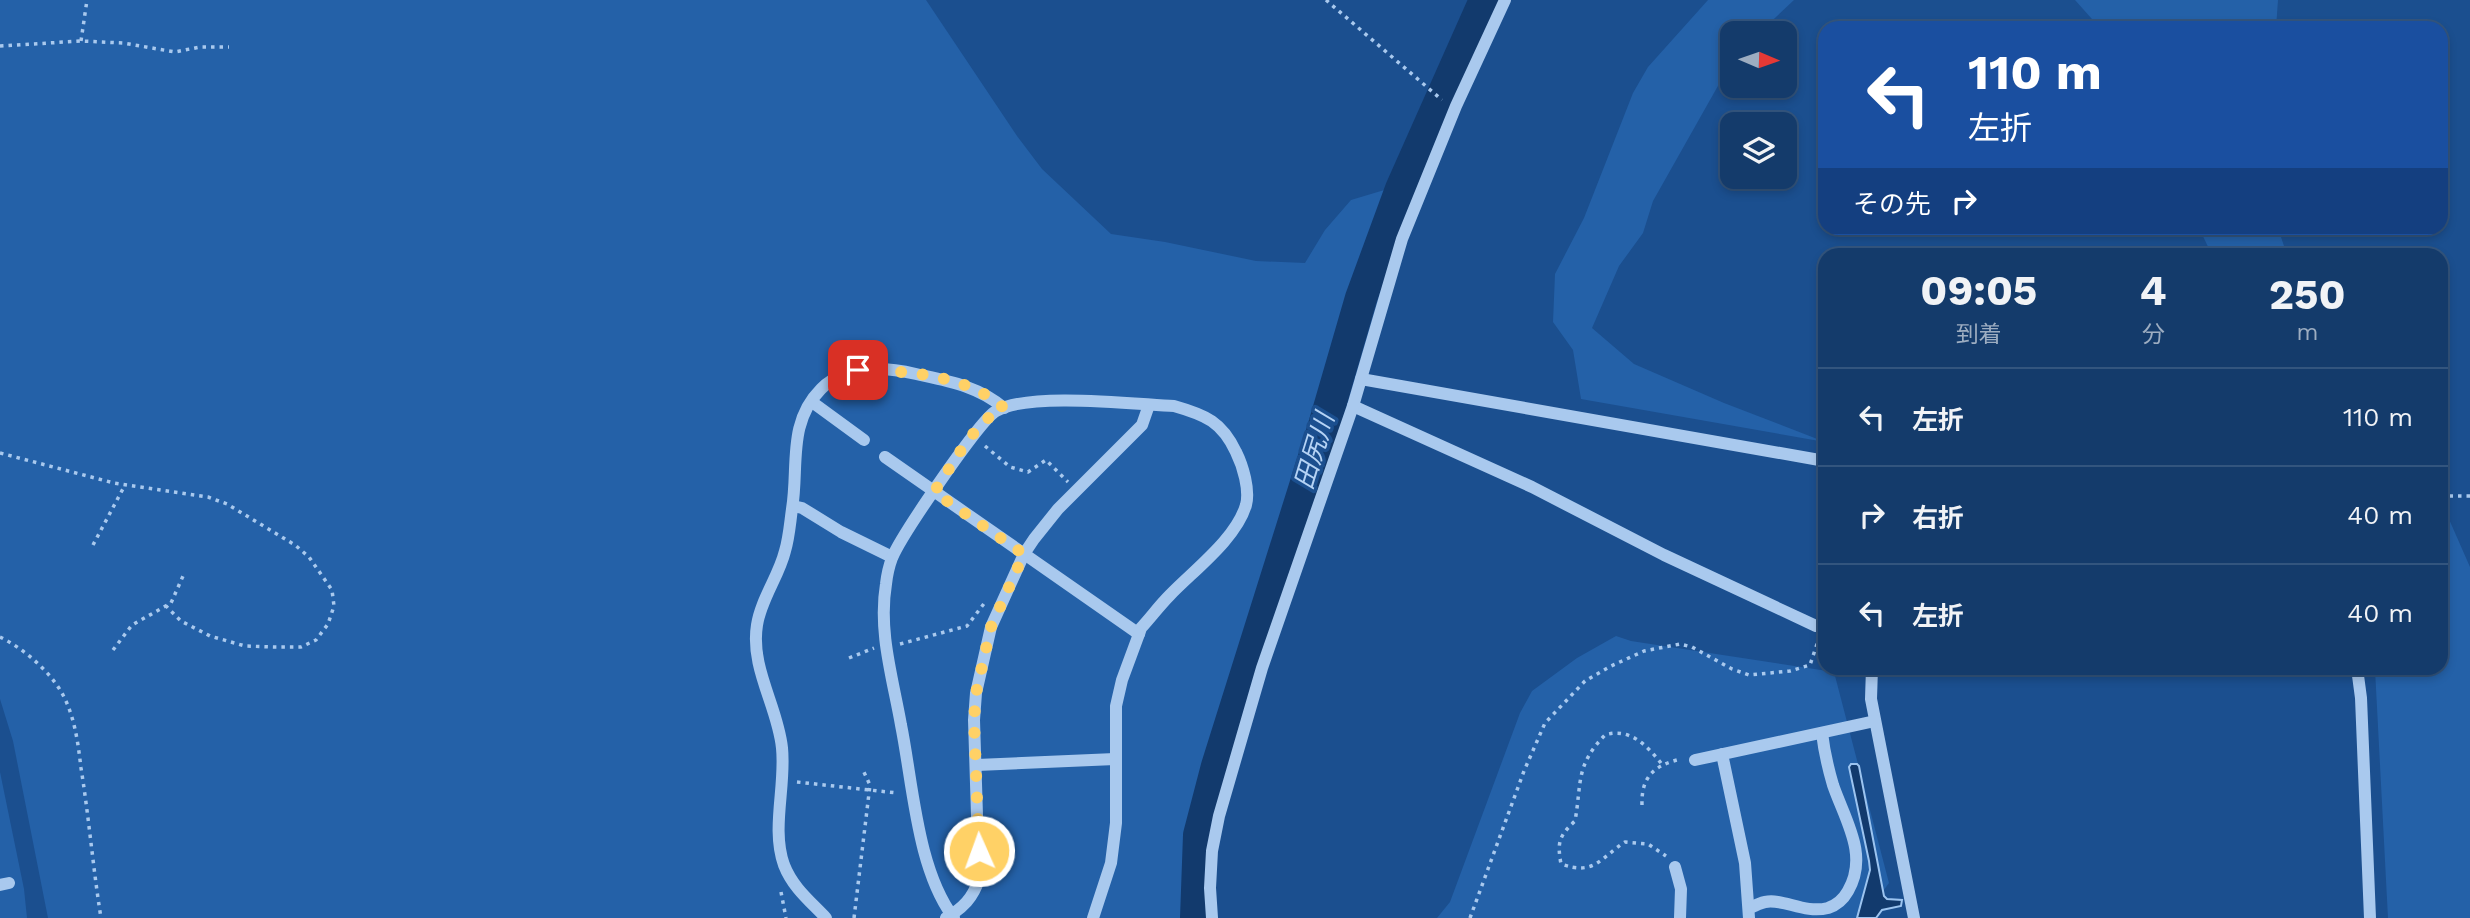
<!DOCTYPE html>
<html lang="ja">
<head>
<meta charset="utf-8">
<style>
	:root { --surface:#143b6b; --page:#1d4271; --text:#f1f3f6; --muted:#9dadc1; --line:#33557e }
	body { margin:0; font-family:"Work Sans","Noto Sans JP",sans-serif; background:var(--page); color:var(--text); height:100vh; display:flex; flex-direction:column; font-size:26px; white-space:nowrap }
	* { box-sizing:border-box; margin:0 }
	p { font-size:23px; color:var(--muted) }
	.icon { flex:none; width:38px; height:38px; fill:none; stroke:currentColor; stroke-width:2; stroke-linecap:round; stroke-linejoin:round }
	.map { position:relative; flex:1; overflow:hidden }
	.details { position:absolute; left:1818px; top:248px; width:630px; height:427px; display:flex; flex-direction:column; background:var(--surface); border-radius:21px; box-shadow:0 4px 10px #0003,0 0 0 2px var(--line) }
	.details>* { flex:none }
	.guide { position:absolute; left:1818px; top:21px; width:630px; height:214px; border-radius:21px; box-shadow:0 4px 10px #0003,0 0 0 2px var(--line); background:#1a4fa0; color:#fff; overflow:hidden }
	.needle { width:46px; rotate:92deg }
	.tools { position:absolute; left:1720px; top:21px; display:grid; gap:14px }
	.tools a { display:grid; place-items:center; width:77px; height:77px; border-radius:14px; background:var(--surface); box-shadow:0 4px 10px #0003,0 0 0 2px var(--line); font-size:35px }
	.pin { position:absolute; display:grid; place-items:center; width:60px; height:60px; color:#fff; margin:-30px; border-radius:14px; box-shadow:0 4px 10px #0006 }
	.me { position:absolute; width:77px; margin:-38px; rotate:358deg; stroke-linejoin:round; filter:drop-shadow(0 0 5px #0008) }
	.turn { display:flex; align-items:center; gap:24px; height:147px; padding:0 35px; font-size:32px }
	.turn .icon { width:91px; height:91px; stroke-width:2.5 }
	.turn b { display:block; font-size:49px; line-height:60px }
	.then { display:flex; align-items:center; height:66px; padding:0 35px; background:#0003; gap:14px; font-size:26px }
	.eta { display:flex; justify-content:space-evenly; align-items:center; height:119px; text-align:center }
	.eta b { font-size:42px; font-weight:700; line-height:49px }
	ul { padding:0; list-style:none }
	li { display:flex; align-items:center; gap:21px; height:98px; padding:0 35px; border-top:2px solid var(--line) }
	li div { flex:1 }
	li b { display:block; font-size:26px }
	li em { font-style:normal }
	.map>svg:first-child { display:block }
</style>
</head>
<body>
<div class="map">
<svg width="2470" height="918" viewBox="0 0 2470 918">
	<rect width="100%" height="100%" fill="#1b4f8f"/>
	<g fill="#2461a8">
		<path d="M0 0H926L1017 136 1042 169 1111 234 1165 242 1256 261 1305 263 1325 230 1351 200 1411 182 1358 327 1229 743 1202 846 1200 918H48L13 741 0 699Z"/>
		<path d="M1708 0H1794L1759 33H1732V61L1653 201 1643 233 1619 266 1592 328 1634 364 1724 403 1825 442 1581 399 1573 350 1553 322 1555 274 1584 218 1633 93 1648 67Z"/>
		<path d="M2075 0H2278L2276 28H2100Z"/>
		<path d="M2199 228H2278L2287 255H2212Z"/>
		<path d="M2441 501 2470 567V918H2388L2375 669 2441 668Z"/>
		<path d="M1616 636 1631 641 1834 672 1889 883 1863 918H1437L1450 902 1520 713 1532 691 1577 658Z"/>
		<path d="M0 772 24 889 27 918H0Z"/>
	</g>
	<path fill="#123a6d" stroke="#9cc4f0" stroke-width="2" d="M1851 764H1857L1859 766 1884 896 1887 899 1902 900 1901 906 1882 910 1876 918H1857L1870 870 1869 861 1849 767Z"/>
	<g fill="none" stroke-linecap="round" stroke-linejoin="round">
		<path stroke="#123a6d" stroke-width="32" d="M1196 918 1199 835 1217 766 1323 429 1361 298 1401 189 1485 0"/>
		<g stroke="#a9c9ee" stroke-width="3.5" stroke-dasharray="3.5 5" stroke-linecap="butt">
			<path d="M1326 0 1442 100"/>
			<path d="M81 41 87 0"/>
			<path d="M0 46 81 41 123 43 175 52 200 47H229"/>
			<path d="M985 446 1010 467 1028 472 1046 460 1068 482"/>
			<path d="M0 453 114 483 208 497 227 504 295 545 309 557 332 590 334 606 328 624 316 640 301 647H274L245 646 210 636 181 621 166 606"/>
			<path d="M2441 496H2470"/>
			<path d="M93 545 125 485"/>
			<path d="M0 637C23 648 51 672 63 695 75 718 78 743 81 768 89 818 93 868 101 918"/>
			<path d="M900 644 967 626 986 601"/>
			<path d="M113 650 132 625 171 603 183 576"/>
			<path d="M849 658 874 648"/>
			<path d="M1661 763C1647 746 1630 727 1605 735 1575 766 1582 782 1575 821 1559 836 1557 842 1561 864 1595 876 1600 858 1625 842L1648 844 1666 856"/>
			<path d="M797 782 897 793"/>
			<path d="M1642 805C1641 776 1655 765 1681 759"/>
			<path d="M781 892 786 918"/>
			<path d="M854 918 870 785 862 768"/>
			<path d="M1470 918 1524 771 1545 723 1585 681 1611 666 1644 651 1680 644 1692 647 1732 669 1749 675 1790 671 1810 665 1818 641"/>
		</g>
		<g stroke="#a9c9ee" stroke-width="12">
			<path d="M1361 379 1825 461"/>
			<path d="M812 402 864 440"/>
			<path d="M1353 406 1532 487 1664 555 1816 626"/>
			<path d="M885 457 1139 634"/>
			<path d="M793 506 802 508 841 532 892 557"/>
			<path d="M1872 668 1871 699 1914 918"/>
			<path d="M2357 668 2361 698 2370 918"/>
			<path d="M1722 754 1745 863 1749 918"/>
			<path d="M1695 760 1875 721"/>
			<path d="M977 765 1115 759"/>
			<path d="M1675 867 1681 889 1680 918"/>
			<path d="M0 885 9 883"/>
			<path d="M1750 908C1754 906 1760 903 1765 902 1783 898 1804 914 1828 908 1837 905 1843 900 1848 891 1869 855 1845 820 1833 785 1828 768 1824 750 1822 733"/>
			<path d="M826 918C810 901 793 888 784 865 771 829 786 786 782 748 778 707 750 668 757 625 761 599 779 576 785 551 789 538 790 523 792 509 799 467 787 423 821 389 846 364 885 367 916 374 948 381 978 386 1004 408"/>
			<path d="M946 918C963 908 973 898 979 879L974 720 976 693 991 627 1024 554 1034 539 1058 509 1142 425 1149 405"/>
			<path d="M954 918C917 870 913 784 901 725 893 679 878 632 886 584 887 575 889 566 892 558 901 536 979 421 996 411 1029 392 1133 404 1174 406 1206 415 1222 422 1236 452 1243 466 1250 490 1246 505 1236 539 1194 570 1170 595 1160 605 1151 617 1141 628L1139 634 1122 680 1116 706V823L1111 863 1093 918"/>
			<path d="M1212 918 1210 888 1212 851 1219 816 1262 668 1353 406 1402 239 1456 106 1505 0"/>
		</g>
	</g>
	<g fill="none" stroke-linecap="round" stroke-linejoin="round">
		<path stroke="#ffd166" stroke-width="12" stroke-dasharray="0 21.6" d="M858 370C907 371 965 374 1004 408 975 420 952 466 934 492L1024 554 991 627 976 693 974 720 979 851"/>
	</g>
	<g text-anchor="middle" stroke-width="7" stroke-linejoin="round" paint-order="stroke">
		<g font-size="26" font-style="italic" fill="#b5d3f5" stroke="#1b4f8f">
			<text transform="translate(1314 451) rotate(-73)" y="9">田尻川</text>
		</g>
	</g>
</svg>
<div class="tools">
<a><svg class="needle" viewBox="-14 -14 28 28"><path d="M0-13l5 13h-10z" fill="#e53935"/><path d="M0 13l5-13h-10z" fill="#9dadc1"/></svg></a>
<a><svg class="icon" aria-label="layers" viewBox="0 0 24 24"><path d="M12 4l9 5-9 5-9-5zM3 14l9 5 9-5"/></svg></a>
</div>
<div class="pin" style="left:858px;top:370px;background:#d93025"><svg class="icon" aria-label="arrive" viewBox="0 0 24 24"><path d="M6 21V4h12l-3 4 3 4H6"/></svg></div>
<svg class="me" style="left:979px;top:851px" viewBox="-20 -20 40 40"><circle r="17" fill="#ffd166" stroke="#fff" stroke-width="3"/><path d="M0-11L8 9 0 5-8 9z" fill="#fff"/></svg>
<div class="guide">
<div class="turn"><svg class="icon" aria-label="left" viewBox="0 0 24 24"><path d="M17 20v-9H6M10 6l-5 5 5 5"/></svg><div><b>110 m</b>左折</div></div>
<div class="then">その先<svg class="icon" aria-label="right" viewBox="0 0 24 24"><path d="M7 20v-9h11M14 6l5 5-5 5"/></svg></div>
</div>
<section class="details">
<div class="eta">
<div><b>09:05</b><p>到着</p></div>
<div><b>4</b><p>分</p></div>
<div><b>250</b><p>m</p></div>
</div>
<ul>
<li><svg class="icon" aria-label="left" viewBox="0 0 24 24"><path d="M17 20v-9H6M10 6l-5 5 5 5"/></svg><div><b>左折</b></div><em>110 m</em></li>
<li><svg class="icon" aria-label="right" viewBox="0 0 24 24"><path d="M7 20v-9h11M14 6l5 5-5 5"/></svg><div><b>右折</b></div><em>40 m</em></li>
<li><svg class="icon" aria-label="left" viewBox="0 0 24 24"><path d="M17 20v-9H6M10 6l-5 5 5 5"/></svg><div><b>左折</b></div><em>40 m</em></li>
</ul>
</section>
</div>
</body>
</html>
